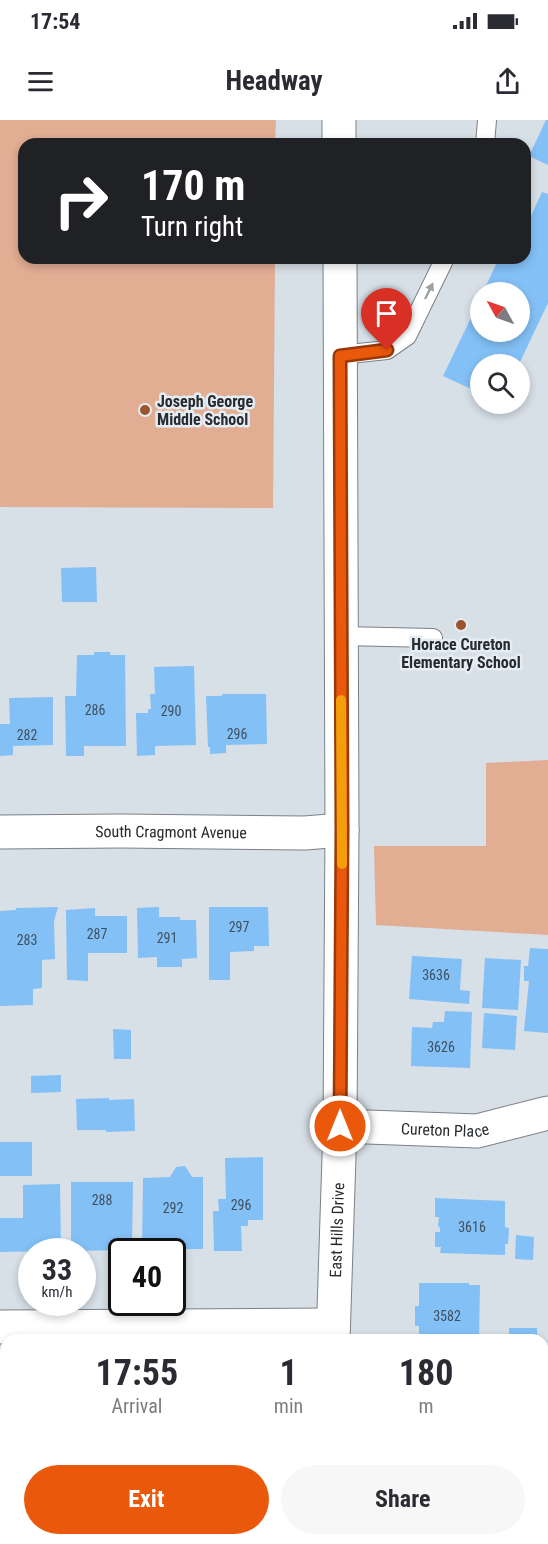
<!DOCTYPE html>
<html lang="en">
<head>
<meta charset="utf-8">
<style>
	:root { --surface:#fff; --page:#f7f7f7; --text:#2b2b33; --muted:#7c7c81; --accent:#ea580c }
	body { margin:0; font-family:"Roboto Condensed",sans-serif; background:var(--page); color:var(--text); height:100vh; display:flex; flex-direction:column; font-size:22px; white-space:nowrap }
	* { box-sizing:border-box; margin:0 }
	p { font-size:20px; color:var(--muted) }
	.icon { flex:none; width:33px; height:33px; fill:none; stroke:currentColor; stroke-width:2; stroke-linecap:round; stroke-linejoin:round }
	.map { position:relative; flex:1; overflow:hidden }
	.drawer { position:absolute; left:0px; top:1214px; width:549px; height:212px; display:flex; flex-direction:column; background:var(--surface); border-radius:18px 18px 0 0; box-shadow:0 3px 9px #0003 }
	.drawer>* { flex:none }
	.top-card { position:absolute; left:18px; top:18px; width:513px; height:126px; border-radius:18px; box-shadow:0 3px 9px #0003; background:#202124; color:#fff; overflow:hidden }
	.needle { width:39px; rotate:310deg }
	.buttons { position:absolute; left:470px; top:162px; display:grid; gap:12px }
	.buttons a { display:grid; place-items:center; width:60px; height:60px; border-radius:50%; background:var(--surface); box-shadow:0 3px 9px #0003; font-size:30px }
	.speed { position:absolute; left:18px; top:1118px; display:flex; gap:12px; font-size:30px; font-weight:700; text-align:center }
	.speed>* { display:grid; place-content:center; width:78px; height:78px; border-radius:50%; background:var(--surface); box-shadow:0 3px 9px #0003; line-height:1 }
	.speed small { font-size:15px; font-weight:400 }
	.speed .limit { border:3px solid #111; border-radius:9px; background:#fff; color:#111 }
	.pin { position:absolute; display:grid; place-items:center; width:51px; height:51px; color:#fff; margin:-62px -26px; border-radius:50% 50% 50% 0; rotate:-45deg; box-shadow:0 0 6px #0007 }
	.pin .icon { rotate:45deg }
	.me { position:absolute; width:66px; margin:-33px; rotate:0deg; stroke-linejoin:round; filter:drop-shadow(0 0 4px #0008) }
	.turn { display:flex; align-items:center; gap:21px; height:126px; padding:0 24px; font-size:27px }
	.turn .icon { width:78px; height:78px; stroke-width:2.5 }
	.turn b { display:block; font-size:42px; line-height:51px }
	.eta { display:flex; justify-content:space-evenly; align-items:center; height:102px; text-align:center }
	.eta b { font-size:36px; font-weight:700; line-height:42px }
	.primary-button { display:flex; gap:12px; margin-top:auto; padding:12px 24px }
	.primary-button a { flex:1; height:69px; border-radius:36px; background:var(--accent); color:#fff; font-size:24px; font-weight:700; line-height:69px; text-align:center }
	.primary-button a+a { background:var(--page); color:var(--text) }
	.status { display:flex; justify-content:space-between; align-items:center; height:42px; padding:0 30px; background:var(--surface); direction:ltr }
	.status svg { height:16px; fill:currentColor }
	header { display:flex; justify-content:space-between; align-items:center; height:78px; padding:0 24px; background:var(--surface); font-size:27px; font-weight:700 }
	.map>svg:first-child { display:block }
</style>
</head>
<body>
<div class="status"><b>17:54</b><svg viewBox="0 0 49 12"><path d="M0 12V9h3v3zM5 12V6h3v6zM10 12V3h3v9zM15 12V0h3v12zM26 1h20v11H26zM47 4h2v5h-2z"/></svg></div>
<header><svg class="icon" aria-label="menu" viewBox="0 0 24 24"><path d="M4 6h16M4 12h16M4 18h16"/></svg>Headway<svg class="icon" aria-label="share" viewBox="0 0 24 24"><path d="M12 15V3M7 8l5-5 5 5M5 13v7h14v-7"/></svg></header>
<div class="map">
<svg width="548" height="1424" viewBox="0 0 548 1424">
	<rect width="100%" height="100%" fill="#d7dfe7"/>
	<g fill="#e1ad93">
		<path d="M0 0H276L275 24H24V138H275L273 388 0 387Z"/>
		<path d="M548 640V815L376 805 374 726H486V643Z"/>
	</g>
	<g fill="#83c0f6">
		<path d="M546 0H548V45L529 36Z"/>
		<path d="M542 72 548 74V183L519 244H480V273L443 256 480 179V212H519V172H483L499 138H525V109Z"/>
		<path d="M96 447 97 482H62L61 448Z"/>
		<path d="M94 532H110V535H125L126 626H84V636H66L65 576H76L77 535H94Z"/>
		<path d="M194 546 196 625 155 626V635L137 636 136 593H148V589H151L150 574H155L154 547Z"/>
		<path d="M222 574H266L267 624 226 625V633L210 634V627H208L206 576H222Z"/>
		<path d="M53 577V625L13 626V635L0 636V604H10L9 578Z"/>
		<path d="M58 787 54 801 55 839 42 840V868L33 869V885L0 886V791L16 790V788Z"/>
		<path d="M159 787V797H180V800H196L197 838 182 839V847H157V837L138 838 137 788Z"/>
		<path d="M209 787H268L269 826H254V831L230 832V860H209Z"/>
		<path d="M95 788V796H127V833H88V861L67 860 66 790Z"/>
		<path d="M530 828 548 829V913L524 911 529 861H524V846H528Z"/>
		<path d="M412 836 462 839 460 870 470 871 469 884 409 879Z"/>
		<path d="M485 838 521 840 518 890 482 888Z"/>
		<path d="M445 891 472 892 470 948 411 946 412 907 432 908 433 902H444Z"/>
		<path d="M484 893 517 896 515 930 482 928Z"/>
		<path d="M113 909 131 910V939H114Z"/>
		<path d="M61 955V972L31 973V956Z"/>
		<path d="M109 978V980L134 979 135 1011 106 1012V1010H77L76 979Z"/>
		<rect x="0" y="1022" width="32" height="34"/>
		<path d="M263 1037V1100H248V1106H241L242 1131H214L213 1091H219L218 1079H226L225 1038Z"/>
		<path d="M185 1046 192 1057H203V1129H163V1125H142L143 1058 170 1057 176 1047Z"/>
		<path d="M71 1062H133L132 1130 71 1131Z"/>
		<path d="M60 1064 61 1131 0 1132V1098H23V1065Z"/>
		<path d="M435 1078 505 1081V1107L509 1108 508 1124H505V1135L440 1133 441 1127H435V1112H440V1108L438 1106 439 1097H435Z"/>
		<path d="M516 1115 534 1117 533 1140 515 1139Z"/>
		<path d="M419 1163H469V1165H480L479 1220H419V1206H415V1186H419Z"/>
		<rect x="509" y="1208" width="28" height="12"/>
		<rect x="543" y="1248" width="5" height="99"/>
		<path d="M2 1289H6V1370H3L2 1360Z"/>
	</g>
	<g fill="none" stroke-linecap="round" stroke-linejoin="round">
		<g stroke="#7a8188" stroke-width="20">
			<g id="service">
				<path d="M485 24 487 0"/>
				<path d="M340 235 387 230 407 216 445 138"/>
				<path d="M341 516 433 518"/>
			</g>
		</g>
		<g stroke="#7a8188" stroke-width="35">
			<g id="minor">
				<path id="s1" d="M0 712 121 711 305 713 342 710"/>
				<path id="s2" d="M340 1006 477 1011 548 993"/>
				<path d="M0 1207 333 1205"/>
				<path d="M543 1406H548"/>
			</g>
		</g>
		<g stroke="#7a8188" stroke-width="35">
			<g id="tertiary">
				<path d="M339 0V24"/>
				<path id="s3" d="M333 1220 340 1006 342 710 340 138"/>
				<path d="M336 1419V1424"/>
			</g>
		</g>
		<use href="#service" stroke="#fff" stroke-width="18"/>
		<use href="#minor" stroke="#fff" stroke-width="33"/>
		<use href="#tertiary" stroke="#fff" stroke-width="33"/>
	</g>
	<defs><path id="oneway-solid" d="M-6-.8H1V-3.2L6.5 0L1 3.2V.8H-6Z" transform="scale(1.5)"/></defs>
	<use fill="#9ea0a1" href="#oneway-solid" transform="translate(429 171) rotate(-64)"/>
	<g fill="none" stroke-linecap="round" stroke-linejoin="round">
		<g stroke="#983908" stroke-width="15">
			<path id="route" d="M340 1006 342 710 340 236 387 230"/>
		</g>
		<use href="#route" stroke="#ea580c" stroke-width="10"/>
		<path stroke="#f59e0b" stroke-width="10" d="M341 580 342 744"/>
	</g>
	<g fill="#9b542c" stroke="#e5edf4" stroke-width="2">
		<circle cx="145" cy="290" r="6"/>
		<circle cx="461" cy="505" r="6"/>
	</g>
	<g text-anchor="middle" stroke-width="5" stroke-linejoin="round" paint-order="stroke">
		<g font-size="14" fill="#3f5060">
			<text x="95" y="595">286</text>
			<text x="171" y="596">290</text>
			<text x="237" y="619">296</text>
			<text x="27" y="620">282</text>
			<text x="239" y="812">297</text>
			<text x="97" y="819">287</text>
			<text x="167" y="823">291</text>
			<text x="27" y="825">283</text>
			<text x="436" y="860">3636</text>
			<text x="441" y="932">3626</text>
			<text x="102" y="1085">288</text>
			<text x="241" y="1090">296</text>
			<text x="173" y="1093">292</text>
			<text x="472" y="1112">3616</text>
			<text x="447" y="1201">3582</text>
		</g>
		<g font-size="16" font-weight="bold" fill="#282b2e" stroke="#e5edf4" text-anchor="start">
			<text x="157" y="287">Joseph George<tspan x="157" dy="18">Middle School</tspan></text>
			<text x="461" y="530" text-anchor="middle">Horace Cureton<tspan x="461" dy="18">Elementary School</tspan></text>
		</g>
		<g font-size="16" fill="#282b2e" stroke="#e5edf4">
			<text dy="6" stroke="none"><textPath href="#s1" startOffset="171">South Cragmont Avenue</textPath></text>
			<text dy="6" stroke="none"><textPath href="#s2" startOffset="105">Cureton Place</textPath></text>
			<text dy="6" stroke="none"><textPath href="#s3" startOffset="110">East Hills Drive</textPath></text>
		</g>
	</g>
</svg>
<div class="buttons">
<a><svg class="needle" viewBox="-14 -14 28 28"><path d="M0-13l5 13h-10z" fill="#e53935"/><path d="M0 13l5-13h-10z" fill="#7c7c81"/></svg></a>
<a><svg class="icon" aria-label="search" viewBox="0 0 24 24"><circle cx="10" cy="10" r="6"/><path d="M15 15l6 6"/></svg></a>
</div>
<div class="speed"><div>33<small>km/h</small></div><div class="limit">40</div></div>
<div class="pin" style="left:387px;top:230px;background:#d93025"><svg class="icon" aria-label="arrive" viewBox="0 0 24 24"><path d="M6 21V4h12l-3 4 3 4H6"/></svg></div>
<svg class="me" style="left:340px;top:1006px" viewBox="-20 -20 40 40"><circle r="17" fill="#ea580c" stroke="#fff" stroke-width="3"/><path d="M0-11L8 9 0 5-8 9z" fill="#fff"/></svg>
<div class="top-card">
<div class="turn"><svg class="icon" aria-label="right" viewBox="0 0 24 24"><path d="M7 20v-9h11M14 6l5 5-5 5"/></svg><div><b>170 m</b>Turn right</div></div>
</div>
<section class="drawer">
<div class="eta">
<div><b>17:55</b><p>Arrival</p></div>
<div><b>1</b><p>min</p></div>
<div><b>180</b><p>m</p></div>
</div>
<div class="primary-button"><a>Exit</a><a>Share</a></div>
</section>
</div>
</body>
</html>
